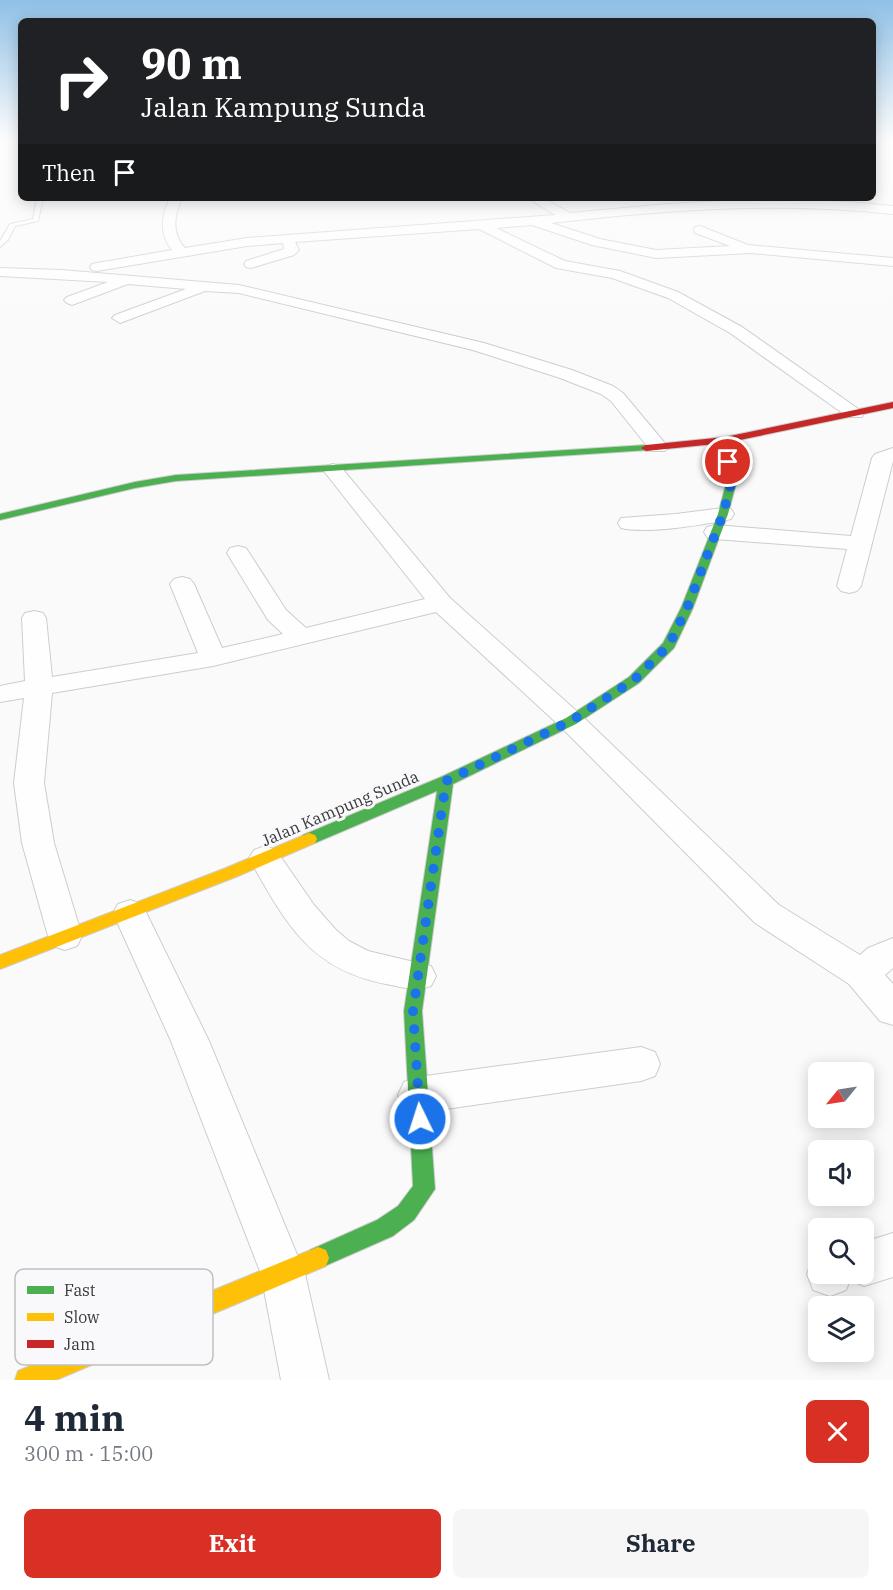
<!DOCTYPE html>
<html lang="en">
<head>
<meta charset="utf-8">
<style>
	:root { --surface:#fff; --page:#f6f6f7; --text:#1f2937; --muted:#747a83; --accent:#d93025 }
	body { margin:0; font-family:"IBM Plex Serif",serif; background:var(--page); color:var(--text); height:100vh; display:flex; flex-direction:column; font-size:22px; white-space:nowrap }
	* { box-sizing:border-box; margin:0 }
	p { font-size:20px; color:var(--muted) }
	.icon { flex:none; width:33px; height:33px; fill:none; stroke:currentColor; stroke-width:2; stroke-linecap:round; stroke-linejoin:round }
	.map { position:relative; height:1380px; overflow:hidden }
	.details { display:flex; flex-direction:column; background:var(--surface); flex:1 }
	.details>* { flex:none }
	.guide { position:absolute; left:18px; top:18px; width:858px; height:183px; border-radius:9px; box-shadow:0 3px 15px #0003; background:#202124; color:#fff; overflow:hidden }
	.needle { width:39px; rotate:240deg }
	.controls { position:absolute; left:808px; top:1062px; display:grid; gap:12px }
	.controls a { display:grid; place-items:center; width:66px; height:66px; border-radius:9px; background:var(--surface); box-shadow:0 3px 15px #0003; font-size:30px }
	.pin { position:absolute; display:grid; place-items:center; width:51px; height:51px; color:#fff; margin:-26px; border:3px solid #fff; border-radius:50%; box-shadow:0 2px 6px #0007 }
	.me { position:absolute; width:66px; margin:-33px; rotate:356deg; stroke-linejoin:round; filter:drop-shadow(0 0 4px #0008) }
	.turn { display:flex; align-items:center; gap:21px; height:126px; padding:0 24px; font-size:27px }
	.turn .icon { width:78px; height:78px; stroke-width:2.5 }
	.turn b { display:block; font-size:42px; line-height:51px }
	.then { display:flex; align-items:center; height:57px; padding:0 24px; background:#0003; gap:12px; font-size:22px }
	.round { display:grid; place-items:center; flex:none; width:63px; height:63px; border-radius:9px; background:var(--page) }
	.overview { display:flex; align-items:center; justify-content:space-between; height:102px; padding:0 24px }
	h1 { font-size:36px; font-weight:700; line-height:45px }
	.button { display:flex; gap:12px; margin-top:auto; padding:12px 24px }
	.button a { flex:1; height:69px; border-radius:9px; background:var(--accent); color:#fff; font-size:24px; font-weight:700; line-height:69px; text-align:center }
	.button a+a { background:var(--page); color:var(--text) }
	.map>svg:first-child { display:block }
</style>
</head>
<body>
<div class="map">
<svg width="893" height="1380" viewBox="0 0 893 1380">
	<rect width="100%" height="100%" fill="#fafafb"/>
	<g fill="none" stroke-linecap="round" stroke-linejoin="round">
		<g stroke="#cdcdce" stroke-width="2">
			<path id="lane" d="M37 198H43L38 221 15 226 8 240 0 247V241L10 224 33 219Z"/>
		</g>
		<g stroke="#cdcdce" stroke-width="2">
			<g id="street">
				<path d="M170 198H182C174 215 171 233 185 248L247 238 555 215 528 198H543L570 213 667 204 759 199 850 202 893 206V214C778 201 665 210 551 223L600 239 656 250 730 246 695 233 694 230 695 227 700 226 748 245 893 258V266L751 253 656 258 592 245 532 225 496 228 565 261 620 271 678 292 742 327 864 413 862 417H848L730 333 668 298 612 278 556 268 479 229 295 242 299 250 294 255 251 268 246 267 244 264 246 261 284 249 283 243 247 246 97 271 92 270 90 267 92 264 97 263 172 250C159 233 161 216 170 198Z"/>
				<path d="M0 268 61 270 239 285 484 343 572 370 613 386 623 393 668 447 665 451H651L611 401 601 394 560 378 473 350 239 293 205 291 120 323 112 318 115 315 186 289 128 284 72 305 67 303 64 300 67 297 108 282 0 276Z"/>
				<path d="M893 448V461L861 586 857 591 849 593 841 591 837 586 847 549 715 539 707 537 704 532 707 527 715 525 851 536 872 458 875 454Z"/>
				<path d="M333 464 340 466 450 598 581 715 779 905 860 955 868 948 893 938V968L885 975 893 984V1025L880 1021 849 984 755 923 561 727 436 612 213 666 52 693 44 783 54 843 82 936 77 946 65 950 53 946 48 936 22 843 14 783 24 698 0 702V686L25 681 22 618 25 613 34 611 43 613 46 618 52 677 198 653 170 584 174 579 182 577 190 579 194 584 222 648 283 634 268 620 227 553 230 548 238 546 246 548 286 610 306 628 425 599 323 470 326 466Z"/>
				<path d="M723 508 731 509 734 514 731 519C703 525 648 534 621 528L618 523 621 518 676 514Z"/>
				<path d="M265 846 276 850 314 905 336 930 349 941 368 951 431 966 436 976 431 986C415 992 402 987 386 984 309 969 285 922 249 858L254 850Z"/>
				<path d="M130 900 142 904 209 1041 305 1274 329 1380H281L261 1274 171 1041 113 913 118 904Z"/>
				<path d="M641 1047 655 1052 660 1064 655 1076 641 1081 418 1113 404 1108 398 1095 404 1082 418 1077Z"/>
				<path d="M893 1233V1277L864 1286 850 1280 846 1290 830 1296 813 1290 807 1274 813 1258 819 1256V1274H864V1242Z"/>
			</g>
		</g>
		<g stroke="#cdcdce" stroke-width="2">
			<g id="fast">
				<path d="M725 437 730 440 736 484 728 514 693 608 674 648 639 683 576 724 453 784 422 1011 435 1189 414 1220 393 1236 318 1269 310 1266 307 1258 310 1250 377 1220 398 1206 413 1186 404 1011 437 791 315 843H303L301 839 303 835 441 777 566 718 629 677 663 643 681 608 718 514 726 484 720 440Z"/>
				<path d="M646 445 649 446V450L176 481 135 488 0 520V514L135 482 176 475Z"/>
			</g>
		</g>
		<g stroke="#cdcdce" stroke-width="2">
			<g id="slow">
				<path d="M309 833 315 835 317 839 315 843 238 876 0 969V955L226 868Z"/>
				<path d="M318 1247 326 1250 329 1258 326 1266 56 1380H15L18 1371Z"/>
			</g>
		</g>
		<g stroke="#cdcdce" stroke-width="2">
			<path id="jam" d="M893 402V408L725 443 646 451 641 448 646 445 725 437Z"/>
		</g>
		<use href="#lane" fill="#fefefe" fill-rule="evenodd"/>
		<use href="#street" fill="#fefefe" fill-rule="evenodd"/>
		<use href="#fast" fill="#4caf50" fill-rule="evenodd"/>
		<use href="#slow" fill="#ffc107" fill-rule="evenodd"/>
		<use href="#jam" fill="#c62828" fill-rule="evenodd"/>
	</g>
	<linearGradient id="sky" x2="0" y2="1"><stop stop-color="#8fc0e6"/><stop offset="0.42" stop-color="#fdfdfd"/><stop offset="1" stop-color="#fdfdfd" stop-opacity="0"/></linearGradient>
	<rect width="893" height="334" fill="url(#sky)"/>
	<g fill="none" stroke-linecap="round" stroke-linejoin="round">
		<path stroke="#1a73e8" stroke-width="10" stroke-dasharray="0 18" d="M420 1119 413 1011 446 781 571 721 634 680 669 645 687 608 723 514 731 484 728 462"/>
	</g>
	<g text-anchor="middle" stroke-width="6" stroke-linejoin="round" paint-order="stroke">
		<g font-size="16" fill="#3a3a3b" stroke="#f9f9fc">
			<text transform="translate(340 808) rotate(-23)" y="6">Jalan Kampung Sunda</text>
		</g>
	</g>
	<rect x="15" y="1269" width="198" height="96" rx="9" fill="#f9f9fc" stroke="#c0c0c2" stroke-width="1.5"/>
	<rect x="27" y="1286" width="27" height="8" fill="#4caf50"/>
	<rect x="27" y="1313" width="27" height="8" fill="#ffc107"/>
	<rect x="27" y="1340" width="27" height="8" fill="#c62828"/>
	<g font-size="16" fill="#3a3a3b">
		<text x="64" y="1296">Fast</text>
		<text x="64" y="1323">Slow</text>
		<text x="64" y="1350">Jam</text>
	</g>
</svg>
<div class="controls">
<a><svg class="needle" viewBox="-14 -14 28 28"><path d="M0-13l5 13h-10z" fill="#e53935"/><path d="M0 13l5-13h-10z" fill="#747a83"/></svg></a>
<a><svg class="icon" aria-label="sound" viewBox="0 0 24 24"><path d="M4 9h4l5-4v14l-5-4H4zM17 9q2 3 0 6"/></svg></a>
<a><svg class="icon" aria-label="search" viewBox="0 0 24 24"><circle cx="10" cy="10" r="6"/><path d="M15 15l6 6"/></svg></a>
<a><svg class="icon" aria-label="layers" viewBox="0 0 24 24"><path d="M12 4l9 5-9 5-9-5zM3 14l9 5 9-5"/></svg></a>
</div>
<div class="pin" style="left:728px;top:462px;background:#d93025"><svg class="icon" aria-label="arrive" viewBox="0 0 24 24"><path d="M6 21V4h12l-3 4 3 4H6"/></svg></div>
<svg class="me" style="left:420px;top:1119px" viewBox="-20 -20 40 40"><circle r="17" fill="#1a73e8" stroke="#fff" stroke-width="3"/><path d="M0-11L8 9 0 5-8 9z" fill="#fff"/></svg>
<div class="guide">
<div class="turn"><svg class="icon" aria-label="right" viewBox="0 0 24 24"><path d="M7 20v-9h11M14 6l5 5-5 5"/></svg><div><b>90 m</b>Jalan Kampung Sunda</div></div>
<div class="then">Then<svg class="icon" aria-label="arrive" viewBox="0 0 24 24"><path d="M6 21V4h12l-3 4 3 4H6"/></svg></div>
</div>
</div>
<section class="details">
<div class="overview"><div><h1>4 min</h1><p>300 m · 15:00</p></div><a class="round" style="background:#d93025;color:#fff"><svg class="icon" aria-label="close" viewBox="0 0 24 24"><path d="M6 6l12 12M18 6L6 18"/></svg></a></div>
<div class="button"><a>Exit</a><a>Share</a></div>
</section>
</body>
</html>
